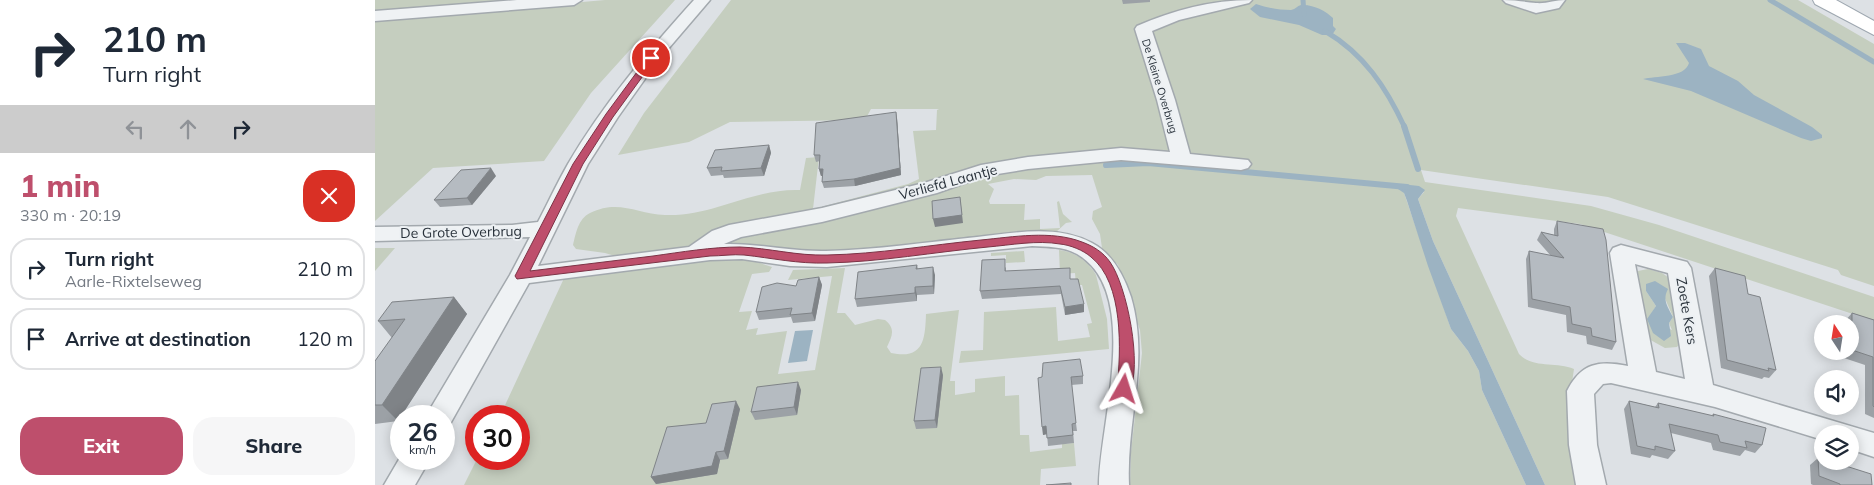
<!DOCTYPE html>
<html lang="en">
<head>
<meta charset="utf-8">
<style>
	:root { --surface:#fff; --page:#f6f6f7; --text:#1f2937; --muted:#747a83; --line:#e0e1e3; --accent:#be4f6c }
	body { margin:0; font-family:Mulish,sans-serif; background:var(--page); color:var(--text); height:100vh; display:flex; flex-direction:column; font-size:19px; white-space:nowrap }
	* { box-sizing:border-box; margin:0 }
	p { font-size:16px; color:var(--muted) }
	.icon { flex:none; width:28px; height:28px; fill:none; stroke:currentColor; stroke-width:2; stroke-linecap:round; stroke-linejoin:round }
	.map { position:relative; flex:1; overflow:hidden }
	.details { display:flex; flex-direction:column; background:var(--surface); width:375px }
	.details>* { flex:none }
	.hud { background:#fff; color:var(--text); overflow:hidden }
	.needle { width:32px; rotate:348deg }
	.tools { position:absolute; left:1439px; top:315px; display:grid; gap:10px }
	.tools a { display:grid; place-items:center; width:45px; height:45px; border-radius:50%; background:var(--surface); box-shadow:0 2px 12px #0003; font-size:25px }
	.speed { position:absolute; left:15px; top:405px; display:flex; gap:10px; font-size:25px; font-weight:700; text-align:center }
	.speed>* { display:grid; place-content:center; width:65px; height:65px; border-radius:50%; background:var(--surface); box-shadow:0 2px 12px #0003; line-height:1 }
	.speed small { font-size:12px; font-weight:400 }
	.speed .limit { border:8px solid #d22; background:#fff; color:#111 }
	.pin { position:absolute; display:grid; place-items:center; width:42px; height:42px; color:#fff; margin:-21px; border:2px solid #fff; border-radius:50%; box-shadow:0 1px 5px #0007 }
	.me { position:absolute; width:55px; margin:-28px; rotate:6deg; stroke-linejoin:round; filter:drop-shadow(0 0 4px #0008) }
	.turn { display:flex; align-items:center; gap:18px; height:105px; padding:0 20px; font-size:22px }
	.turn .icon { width:65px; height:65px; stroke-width:2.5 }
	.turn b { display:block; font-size:35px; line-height:42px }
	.lanes { display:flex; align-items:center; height:48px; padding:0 20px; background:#0003; justify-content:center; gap:25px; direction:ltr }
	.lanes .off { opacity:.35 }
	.round { display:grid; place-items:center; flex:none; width:52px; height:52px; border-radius:20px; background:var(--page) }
	.summary { display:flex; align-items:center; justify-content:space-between; height:85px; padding:0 20px }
	h1 { font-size:30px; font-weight:800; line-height:38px; color:var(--accent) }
	.primary-button { display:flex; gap:10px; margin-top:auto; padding:10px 20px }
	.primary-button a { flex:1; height:58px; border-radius:20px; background:var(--accent); color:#fff; font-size:20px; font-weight:800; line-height:58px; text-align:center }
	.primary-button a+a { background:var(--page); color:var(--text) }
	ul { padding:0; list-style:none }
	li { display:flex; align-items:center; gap:15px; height:62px; margin:0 10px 8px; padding:0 10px; border:2px solid var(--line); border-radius:20px }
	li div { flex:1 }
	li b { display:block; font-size:19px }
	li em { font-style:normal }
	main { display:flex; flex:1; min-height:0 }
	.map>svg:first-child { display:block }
</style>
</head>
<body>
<main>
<section class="details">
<div class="hud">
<div class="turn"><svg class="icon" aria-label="right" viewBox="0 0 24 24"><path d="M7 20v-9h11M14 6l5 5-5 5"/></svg><div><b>210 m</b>Turn right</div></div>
<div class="lanes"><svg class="icon off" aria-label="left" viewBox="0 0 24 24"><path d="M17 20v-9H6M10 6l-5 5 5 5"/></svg><svg class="icon off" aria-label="ahead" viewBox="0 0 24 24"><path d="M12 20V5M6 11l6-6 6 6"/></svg><svg class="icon" aria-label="right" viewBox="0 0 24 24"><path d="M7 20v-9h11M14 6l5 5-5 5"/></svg></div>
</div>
<div class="summary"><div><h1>1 min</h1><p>330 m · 20:19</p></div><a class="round" style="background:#d93025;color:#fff"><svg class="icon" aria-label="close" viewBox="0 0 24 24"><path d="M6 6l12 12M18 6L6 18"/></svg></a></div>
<ul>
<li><svg class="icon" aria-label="right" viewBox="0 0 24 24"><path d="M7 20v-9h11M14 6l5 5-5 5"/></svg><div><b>Turn right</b><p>Aarle-Rixtelseweg</p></div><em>210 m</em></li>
<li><svg class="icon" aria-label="arrive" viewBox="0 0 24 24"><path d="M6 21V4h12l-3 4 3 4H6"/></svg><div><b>Arrive at destination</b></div><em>120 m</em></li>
</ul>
<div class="primary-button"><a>Exit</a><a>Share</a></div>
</section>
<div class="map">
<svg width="1499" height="485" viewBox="0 0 1499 485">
	<rect width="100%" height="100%" fill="#dde1e5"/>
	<g fill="#c5cebf" fill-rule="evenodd">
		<path d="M0 0H163L0 14Z"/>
		<path d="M230 0H300L216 93 169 161 58 168 0 221V20Z"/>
		<path d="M356 0H1423L1499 44V286L1466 275 1463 270 1233 197 1046 170 1050 182 1216 206 1284 225 1499 297V321L1205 224 1083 208 1081 216 1144 354C1158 369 1181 361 1199 369L1196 389 1206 485H1170L1058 241 1043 199 1049 192 1029 193 1076 329 1093 351 1104 371 1107 390 1151 485H755L756 452 767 353 765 330 743 265 727 248 725 234 717 219 718 211 727 207 717 175 671 176 661 180 639 179 613 184 619 189 614 201 615 204H650L649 220 665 219V229L685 228 682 202 684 201 688 214 697 222 691 223 680 233 591 238 462 251H417L397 246 342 244 240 256 230 253 201 249 198 245C201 233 203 219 215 213 244 199 262 214 290 215 338 217 378 188 425 190L431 158 444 157 438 209 533 184 544 179 538 131 561 130 562 110 564 109H496L490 120 355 122 314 142 243 155 269 113Z"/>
		<path d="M0 248H20L0 271Z"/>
		<path d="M684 250C699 251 714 262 721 275L732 319 734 349 584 363 586 351 608 350 609 312 681 307 683 341 715 337 712 324 717 323 707 285H701L700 273 685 274Z"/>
		<path d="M649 251 650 262 631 263V255L616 256V253Z"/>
		<path d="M344 257 379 261 397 267 394 272 377 274 364 312 377 311 371 330 383 328 381 335 412 331 403 374 440 370 457 276 413 280 418 270 470 268 462 313H470L480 325 503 319 510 320C521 329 517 336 512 347L516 353C549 360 550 339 551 314L584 310 575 381H580V395L600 392V379L630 376V396L644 395 645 435H654L655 452 687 448V444L699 443 701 466 666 469 665 485H89L102 459H144V416H125L191 274Z"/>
		<path d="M1273 269 1287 273 1297 280 1305 343 1302 347 1290 348 1272 338 1261 276 1263 271ZM1271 291 1289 296 1298 317 1294 323 1297 330 1273 319 1281 306Z"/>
	</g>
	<g fill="#9cb3c2">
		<path d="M881 4C893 8 904 10 916 10 921 9 922 6 926 5 938 4 951 11 958 18V26L961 29 957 35H947L924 25 885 17 875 9Z"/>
		<path d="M1301 43H1310L1326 49 1334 66 1363 81 1379 95 1437 127 1447 135V138L1436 141 1426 138 1316 91 1268 79C1280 76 1310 78 1314 63Z"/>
		<path d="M1026 184 1044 186 1050 190 1043 199 1058 241 1170 485H1151L1107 390 1104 371 1093 351 1076 329 1053 266 1032 201 1029 193 1023 189Z"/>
		<path d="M1280 281 1293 289C1287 300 1293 307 1298 317L1294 323 1296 336 1289 341 1278 333 1272 319 1281 306 1271 291V284Z"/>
		<path d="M438 330 432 361 413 363 420 331Z"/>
	</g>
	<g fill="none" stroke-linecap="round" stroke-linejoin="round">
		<g stroke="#9cb3c2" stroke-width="5">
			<path d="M928 0 929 14"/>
			<path d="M1395 0 1499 62"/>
			<path d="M950 31C989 54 1011 87 1030 128"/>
		</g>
		<g stroke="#9cb3c2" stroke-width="6">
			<path d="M1029 126 1043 169"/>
			<path d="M731 165 773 163 1032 187"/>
		</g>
		<g stroke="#a3a9ae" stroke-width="3">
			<g id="minor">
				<path d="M142 0H207L199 5 0 21V11Z"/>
				<path d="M319 0H335L282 62 243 117 213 164 163 266 314 247 337 231 354 225 447 208 549 183 606 165 653 157 746 148 795 152 782 100 760 29 762 26C799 10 836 0 877 0L874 3 804 20 777 31 800 100 815 154 873 160 876 164 873 168 866 170 746 160 653 169 610 176 562 193 447 222 366 237 349 244C383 243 417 252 451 251 501 250 552 242 602 237 639 233 682 224 717 243 738 254 749 276 756 297 775 362 751 420 754 485H724C724 425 768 292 702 254 688 246 672 247 657 246L452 267 415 266 367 259 335 260 154 283 75 424 69 426V416H51L135 275 155 237 0 241V227L137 225 163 222C173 203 182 183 193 164 228 104 273 51 319 0Z"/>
				<path d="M1128 0C1140 0 1150 2 1161 3 1171 4 1180 0 1190 0L1184 8 1161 13 1131 3Z"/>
				<path d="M1246 245 1312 262 1316 268 1338 385 1499 433V457L1475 449V434H1448V440L1340 407 1236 383 1228 384 1219 394 1222 445 1231 485H1201L1194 445 1192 391C1206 363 1224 360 1253 366L1235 253 1238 248ZM1260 264 1293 273 1310 379 1281 372Z"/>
				<path d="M26 456V459H55L40 485H9Z"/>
			</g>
		</g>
		<g stroke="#9ea7b0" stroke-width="2">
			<path id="major" d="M1438 0H1461L1499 21V35L1440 4Z"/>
		</g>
		<use href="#minor" fill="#eff2f4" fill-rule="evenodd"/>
		<use href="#major" fill="#fff" fill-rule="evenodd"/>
	</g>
	<g fill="#9ca1a6">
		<path d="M747 0H775V2L748 4Z"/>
		<path d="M522 118 526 175 480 186 449 188 447 182V176H446L444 169 445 161 441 162 439 155Z"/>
		<path d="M394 145 396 153 389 176 349 178 348 175 336 176 332 168Z"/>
		<path d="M121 176 97 205 65 207 59 200Z"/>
		<path d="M1182 221 1241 342 1237 350 1212 344 1211 336 1192 332 1191 315 1153 307 1151 259 1154 251 1176 256 1162 240 1166 232 1179 235V229Z"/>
		<path d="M542 265 543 269 560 275 559 294 542 295V301L482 307 480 299Z"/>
		<path d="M631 267V271L695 279 709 312 690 315 686 294 607 299 605 291Z"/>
		<path d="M1340 268 1373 294 1401 370 1394 378 1389 377 1387 379 1346 368 1334 276Z"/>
		<path d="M444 277 447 285 440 321 418 323 416 317 384 320 381 312 421 286Z"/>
		<path d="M79 297 92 314 23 421 0 424V361L17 338 3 321Z"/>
		<path d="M1477 313 1499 320V418L1490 414V365L1469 358 1470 351H1475V324H1470V321Z"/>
		<path d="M568 375 562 428 541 429 539 421Z"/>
		<path d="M708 376V384L696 385 702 431H698L699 443 673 446 672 434 668 435 667 377Z"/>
		<path d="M426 390 422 415 380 420 376 412Z"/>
		<path d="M1254 401 1280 407 1283 403 1337 416 1338 414 1387 445 1380 453 1370 450 1365 456 1338 450 1336 443 1296 433 1300 451 1293 459 1277 455 1275 458 1256 454 1249 409Z"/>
		<path d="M365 409 353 459 345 460 342 474 281 484 276 477 331 423Z"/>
		<path d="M1443 458 1497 485H1438L1436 484 1435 465Z"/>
	</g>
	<g fill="#7f8387">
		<path d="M521 112 522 118 526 175 480 186 479 179Z"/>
		<path d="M394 145 396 153 389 176 386 168Z"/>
		<path d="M116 168 121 176 97 205 92 198Z"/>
		<path d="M444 169H448L450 175 446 176Z"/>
		<path d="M585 197 588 223 560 227 558 219Z"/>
		<path d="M558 267 560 275 559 294 558 286Z"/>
		<path d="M444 277 447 285 440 321 437 313Z"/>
		<path d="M540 287 542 295V301L540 293Z"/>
		<path d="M79 297 92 314 23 421 7 405Z"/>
		<path d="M709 304V312L690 315V307Z"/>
		<path d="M566 367 568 375 562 428 560 420Z"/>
		<path d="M423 382 426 390 422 415 419 407Z"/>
		<path d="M361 401 365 409 353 459 349 451Z"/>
		<path d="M671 426 672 434 668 435 667 427Z"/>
		<path d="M341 452 345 460 342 474 281 484 276 477Z"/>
	</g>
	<g fill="#b5bbc1" stroke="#7f8387">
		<path d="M521 112 525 168 479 179 447 182 448 169H444L445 155H439L441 123Z"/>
		<path d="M394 145 386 168 346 171 347 167 332 168 340 150Z"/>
		<path d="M116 168 92 198 59 200 86 170Z"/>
		<path d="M585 197 587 215 558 219 557 201Z"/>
		<path d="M1182 221 1228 229 1231 240 1241 342 1217 336 1216 328 1197 324 1195 307 1157 299 1154 251 1189 258 1166 232 1183 236Z"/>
		<path d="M630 259V271L695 268V279H703L709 304 690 307 685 286 605 291 607 260Z"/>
		<path d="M542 265 541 269 558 267V286L540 287V293L480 299 483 272Z"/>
		<path d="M1340 268 1370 276 1373 294 1385 297 1401 370 1393 368 1394 371 1352 360Z"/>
		<path d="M444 277 437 313 415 315 417 308 381 312 387 287 402 283 421 286 423 280Z"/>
		<path d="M79 297 7 405H0V361L30 319 3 321 17 302Z"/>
		<path d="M1477 313 1499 320V407L1498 406V357L1477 350Z"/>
		<path d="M705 359 708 376 696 377 701 423 697 424 698 435 672 438 671 426 667 427 663 378 667 377 668 363Z"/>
		<path d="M566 367 560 420 539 421 546 368Z"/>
		<path d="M423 382 419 407 376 412 382 387Z"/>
		<path d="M361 401 349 451 341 452 337 466 276 477 292 427 331 423 337 404Z"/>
		<path d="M1254 401 1284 408 1283 403 1339 416 1338 414 1391 428 1387 445 1370 441 1372 448 1345 442 1343 435 1294 424 1300 451 1280 446V450L1262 446Z"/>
		<path d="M1443 458 1448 459V461H1455L1496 474 1497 485H1465V484L1444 476Z"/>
		<path d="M696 483V485H671Z"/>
	</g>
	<path fill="#be4f6c" stroke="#7c3346" d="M273 57 281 58 238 117 208 164 155 271C196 266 237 261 278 256 307 252 336 247 365 247 394 248 422 256 452 255 503 254 555 245 606 240 638 237 676 230 707 242 718 246 728 252 735 262 752 286 768 366 754 393H744L742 389C746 351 749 283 716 257 708 250 695 245 685 244 662 240 636 245 613 247 560 252 505 262 452 263 423 264 397 258 369 255 358 254 346 256 335 256L142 279 140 276 198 164 231 114Z"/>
	<g text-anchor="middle" stroke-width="4" stroke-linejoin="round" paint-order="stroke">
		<g font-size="11" fill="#28313a" stroke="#ecf0f3">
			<text transform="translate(785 86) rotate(73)" y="4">De Kleine Overbrug</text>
		</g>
		<g font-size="14" fill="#28313a" stroke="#ecf0f3">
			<text transform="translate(573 182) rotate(-15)" y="5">Verliefd Laantje</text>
			<text transform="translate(86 232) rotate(-1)" y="5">De Grote Overbrug</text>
			<text transform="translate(1312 311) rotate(80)" y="5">Zoete Kers</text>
		</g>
	</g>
</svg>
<div class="tools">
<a><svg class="needle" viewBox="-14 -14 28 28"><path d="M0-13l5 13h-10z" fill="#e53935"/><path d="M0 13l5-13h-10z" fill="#747a83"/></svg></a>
<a><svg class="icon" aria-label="sound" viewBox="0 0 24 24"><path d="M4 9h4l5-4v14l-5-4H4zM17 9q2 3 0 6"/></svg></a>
<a><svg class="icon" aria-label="layers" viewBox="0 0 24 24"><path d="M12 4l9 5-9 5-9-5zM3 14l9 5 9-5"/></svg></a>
</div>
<div class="speed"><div>26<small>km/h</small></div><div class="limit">30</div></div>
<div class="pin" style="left:276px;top:58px;background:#d93025"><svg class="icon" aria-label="arrive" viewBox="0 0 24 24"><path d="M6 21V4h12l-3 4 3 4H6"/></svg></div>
<svg class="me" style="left:749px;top:389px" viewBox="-20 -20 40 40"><path d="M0-17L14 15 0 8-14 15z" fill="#be4f6c" stroke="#fff" stroke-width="4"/></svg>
</div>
</main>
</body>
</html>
